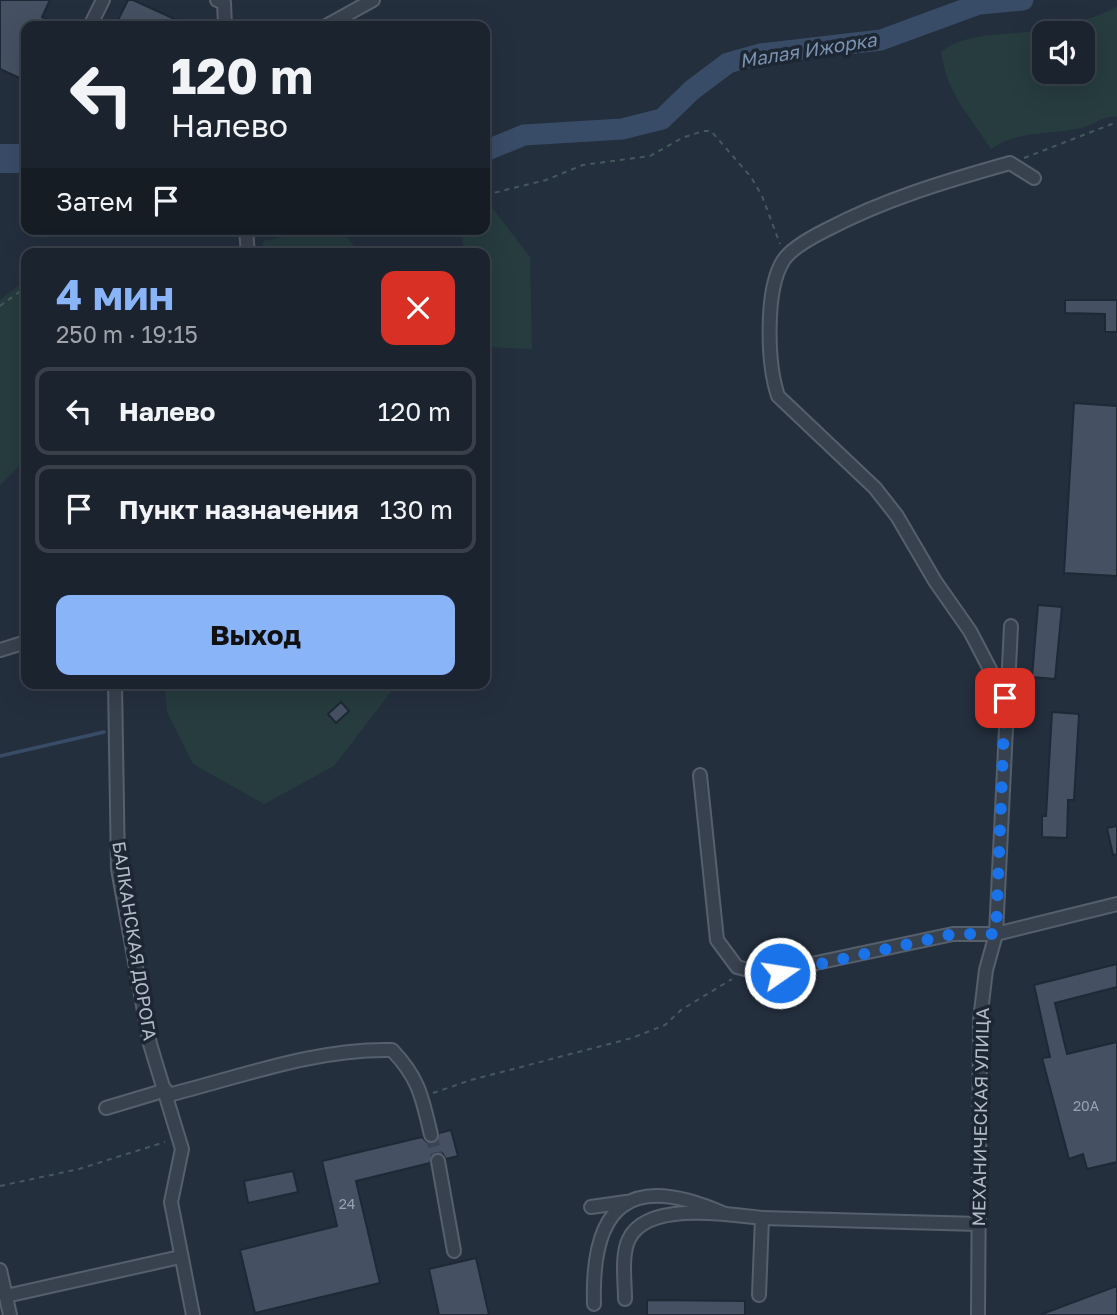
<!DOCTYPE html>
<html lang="ru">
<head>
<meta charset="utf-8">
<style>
	:root { --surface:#1b232e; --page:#282f3a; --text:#f1f3f6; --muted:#a0a4aa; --line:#39404a; --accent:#8ab4f8 }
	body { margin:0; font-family:"Golos Text",sans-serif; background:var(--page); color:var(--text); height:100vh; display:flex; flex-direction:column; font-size:26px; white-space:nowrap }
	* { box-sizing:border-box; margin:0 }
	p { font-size:23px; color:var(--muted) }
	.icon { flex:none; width:38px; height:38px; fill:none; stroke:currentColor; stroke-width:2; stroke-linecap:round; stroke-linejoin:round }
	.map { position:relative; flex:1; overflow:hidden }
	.sheet { position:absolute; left:21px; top:248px; width:469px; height:441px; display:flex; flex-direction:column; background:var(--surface); border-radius:14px; box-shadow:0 7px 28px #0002,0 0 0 2px var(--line) }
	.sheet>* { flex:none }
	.top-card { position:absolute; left:21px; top:21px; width:469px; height:214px; border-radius:14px; box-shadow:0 7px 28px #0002,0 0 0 2px var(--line); background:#1b232e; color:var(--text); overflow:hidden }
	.controls { position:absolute; left:1032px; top:21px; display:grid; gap:14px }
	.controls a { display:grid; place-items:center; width:63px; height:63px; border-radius:14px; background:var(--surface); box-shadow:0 7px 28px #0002,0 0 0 2px var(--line); font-size:35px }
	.pin { position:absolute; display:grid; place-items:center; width:60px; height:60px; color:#fff; margin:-30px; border-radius:14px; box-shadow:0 4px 10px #0006 }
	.me { position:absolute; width:77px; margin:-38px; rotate:77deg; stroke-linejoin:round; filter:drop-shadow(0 0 5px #0008) }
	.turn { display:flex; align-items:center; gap:24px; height:147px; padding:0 35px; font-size:32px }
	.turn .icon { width:91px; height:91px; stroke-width:2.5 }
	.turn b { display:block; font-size:49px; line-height:60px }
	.then { display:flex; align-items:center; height:66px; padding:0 35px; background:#0003; gap:14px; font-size:26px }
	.round { display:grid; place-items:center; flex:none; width:74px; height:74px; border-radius:14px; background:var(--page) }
	.head { display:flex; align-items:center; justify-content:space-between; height:119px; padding:0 35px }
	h1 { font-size:42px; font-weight:700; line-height:52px; color:var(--accent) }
	.cta { display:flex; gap:14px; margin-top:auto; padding:14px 35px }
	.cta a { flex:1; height:80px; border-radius:14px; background:var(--accent); color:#111; font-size:28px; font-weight:700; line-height:80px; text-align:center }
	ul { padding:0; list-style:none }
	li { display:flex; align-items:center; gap:21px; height:88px; margin:0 14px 10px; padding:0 21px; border:4px solid var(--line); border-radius:14px }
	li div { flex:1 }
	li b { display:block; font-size:26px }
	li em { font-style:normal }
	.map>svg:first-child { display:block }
</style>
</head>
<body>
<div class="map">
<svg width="1117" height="1315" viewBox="0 0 1117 1315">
	<rect width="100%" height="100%" fill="#242f3e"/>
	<g fill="#263c3f" fill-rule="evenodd">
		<path d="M1117 7V117C1103 115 1094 125 1081 128 1052 135 1017 130 991 149 968 113 948 96 941 52 964 33 1001 35 1029 32 1059 29 1090 20 1117 7ZM1083 33V72H1045V33Z"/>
		<path d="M487 201 530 257 532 349 485 347V254H464L461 229H485Z"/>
		<path d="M324 229H341L360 254H263V241Z"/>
		<path d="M26 280V459L0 485V300Z"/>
		<path d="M165 684H397L334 766 264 804 193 764 167 712Z"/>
	</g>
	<rect fill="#394c67" x="0" y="144" width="26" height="29"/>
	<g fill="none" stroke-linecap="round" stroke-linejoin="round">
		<path stroke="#394c67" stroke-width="3.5" d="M0 756 104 732"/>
		<path stroke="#394c67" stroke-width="21" d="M485 151 524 135 622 129 662 119 692 90 728 63 760 54 881 40 979 4 1023 0"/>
	</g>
	<g fill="#455162" stroke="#1f2835" stroke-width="2">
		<path d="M0 0H50L42 17 61 26H26V81L0 69Z"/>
		<path d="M128 0H133L190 26H115Z"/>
		<path d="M1065 300H1117V332H1105V314L1065 313Z"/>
		<path d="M1074 403 1117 406V576L1064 573Z"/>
		<path d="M1038 605 1062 607 1055 679 1032 677Z"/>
		<path d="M341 702 349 711 336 723 328 714Z"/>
		<path d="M1052 712 1079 714 1074 800H1068L1067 838 1042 837V816H1046Z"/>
		<path d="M1117 826V854L1113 855 1107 828Z"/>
		<path d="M1117 964V987L1055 1003 1067 1054 1117 1042V1162L1087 1169 1083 1154 1069 1159 1042 1058 1050 1057 1034 985Z"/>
		<path d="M451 1130 458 1156 446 1159 442 1153H436L430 1163 356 1181 380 1283 255 1313 240 1250 337 1226 322 1161 422 1137 428 1143H434L439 1133Z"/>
		<path d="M293 1171 298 1192 248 1203 244 1181Z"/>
		<path d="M476 1258 489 1315H439L429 1269Z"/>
		<path d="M1117 1286V1315H1042V1314Z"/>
		<path d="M647 1300 745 1301V1315H647Z"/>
	</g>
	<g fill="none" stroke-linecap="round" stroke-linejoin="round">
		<path stroke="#3a4453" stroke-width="12" stroke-dasharray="12 6" stroke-linecap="butt" d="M431 1135 438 1161"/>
		<g stroke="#565f6c" stroke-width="16">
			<g id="minor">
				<path d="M217 0 224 3 225 26"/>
				<path d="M90 26 103 0"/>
				<path d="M326 26 373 0"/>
				<path d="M246 229 248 254"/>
				<path d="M0 650 26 642"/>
				<path d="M115 684 118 869 150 1044 182 1149 171 1202 193 1315"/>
				<path d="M1005 698 970 631 935 581 897 516 875 488 778 396C767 363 765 290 783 261 791 248 812 237 826 230 885 199 946 181 1010 163L1034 178"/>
				<path d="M700 775 717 940 737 967 764 974 953 934H996L1117 904"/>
				<path d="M168 1095C240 1077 316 1048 392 1050 419 1078 422 1097 431 1135"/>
				<path d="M106 1108 166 1090"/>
				<path d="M438 1161 454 1251"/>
				<path d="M591 1207 626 1202"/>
				<path d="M0 1270 10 1315"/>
				<path d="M759 1295 762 1218 979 1224"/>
				<path d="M6 1296 180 1257"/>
				<path d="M625 1299C625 1281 621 1255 629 1239 647 1201 728 1214 762 1218"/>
				<path d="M594 1304C591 1203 631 1172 725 1214"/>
				<path d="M978 1315 980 1020 986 970 996 934 1011 626"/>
			</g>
		</g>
		<g stroke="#44595c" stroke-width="2" stroke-dasharray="5 5" stroke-linecap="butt">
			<path d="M1024 158 1117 122"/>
			<path d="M485 195 546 180 583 165 650 156 682 138 703 131H711L751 177 762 196 780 244"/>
			<path d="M258 236 287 229"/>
			<path d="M86 254 134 250 178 254"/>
			<path d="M210 254 234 250"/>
			<path d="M0 306 26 287"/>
			<path d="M433 1093 471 1080 632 1038 665 1025 681 1010 732 979"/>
			<path d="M0 1186 79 1169 165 1142"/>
		</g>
		<use href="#minor" stroke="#38414e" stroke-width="12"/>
	</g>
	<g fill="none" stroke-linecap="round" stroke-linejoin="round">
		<path stroke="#1a73e8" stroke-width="12" stroke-dasharray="0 21.6" d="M780 973 953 934H996L1005 698"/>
	</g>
	<g text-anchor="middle" stroke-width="7" stroke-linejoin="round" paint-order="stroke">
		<g font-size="14" fill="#98a1af">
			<text x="1086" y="1111">20А</text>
			<text x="347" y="1209">24</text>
		</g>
		<g font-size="18" fill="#b4bcc9" stroke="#1d2633">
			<text transform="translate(134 941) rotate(81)" y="6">БАЛКАНСКАЯ ДОРОГА</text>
			<text transform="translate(981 1117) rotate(-89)" y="6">МЕХАНИЧЕСКАЯ УЛИЦА</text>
		</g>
		<g font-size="19" font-style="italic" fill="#7c92b1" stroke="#1d2633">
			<text transform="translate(808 50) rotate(-9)" y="7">Малая Ижорка</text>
		</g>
	</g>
</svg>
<div class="controls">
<a><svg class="icon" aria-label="sound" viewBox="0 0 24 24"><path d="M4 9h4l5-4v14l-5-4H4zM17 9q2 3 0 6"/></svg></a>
</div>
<div class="pin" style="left:1005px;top:698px;background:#d93025"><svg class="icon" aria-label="arrive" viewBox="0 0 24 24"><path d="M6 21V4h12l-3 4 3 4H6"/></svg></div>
<svg class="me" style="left:780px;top:973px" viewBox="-20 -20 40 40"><circle r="17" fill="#1a73e8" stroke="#fff" stroke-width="3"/><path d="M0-11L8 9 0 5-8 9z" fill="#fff"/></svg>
<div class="top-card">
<div class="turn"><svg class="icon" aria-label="left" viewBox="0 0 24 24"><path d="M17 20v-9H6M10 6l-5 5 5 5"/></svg><div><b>120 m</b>Налево</div></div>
<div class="then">Затем<svg class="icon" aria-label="arrive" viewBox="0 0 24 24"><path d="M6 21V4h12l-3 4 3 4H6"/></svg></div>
</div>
<section class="sheet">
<div class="head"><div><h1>4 мин</h1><p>250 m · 19:15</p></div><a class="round" style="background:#d93025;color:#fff"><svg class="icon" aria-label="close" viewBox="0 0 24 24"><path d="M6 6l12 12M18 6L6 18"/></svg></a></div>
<ul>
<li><svg class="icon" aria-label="left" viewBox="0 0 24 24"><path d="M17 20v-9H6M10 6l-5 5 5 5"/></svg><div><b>Налево</b></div><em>120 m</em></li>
<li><svg class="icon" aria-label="arrive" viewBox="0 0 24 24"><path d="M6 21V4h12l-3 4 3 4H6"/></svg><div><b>Пункт назначения</b></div><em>130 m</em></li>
</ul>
<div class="cta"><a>Выход</a></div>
</section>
</div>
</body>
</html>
